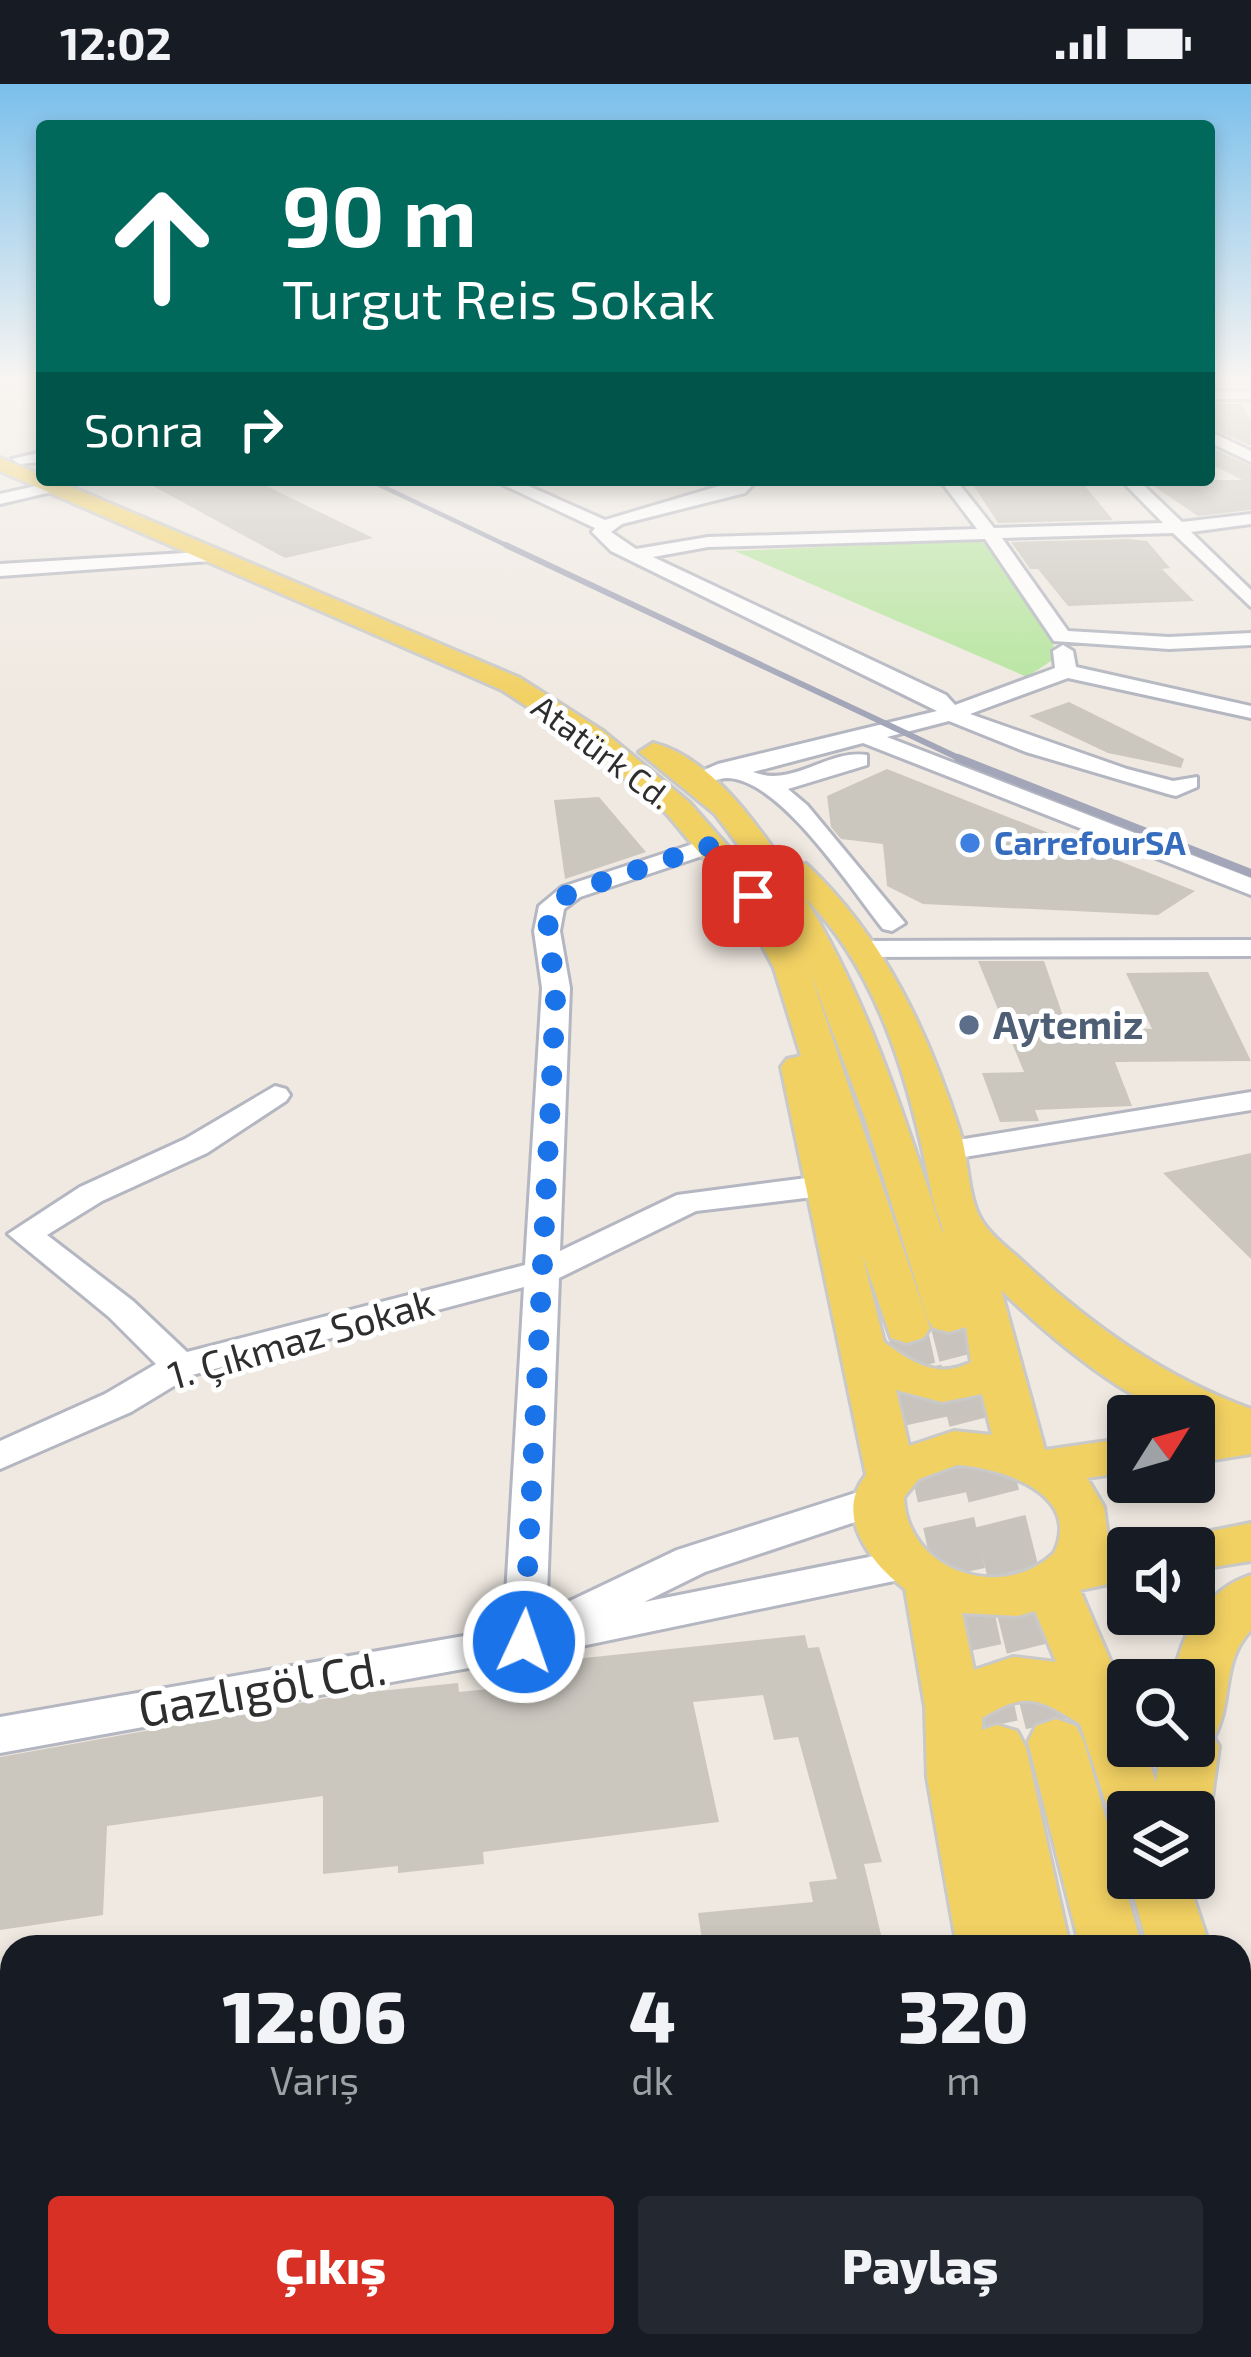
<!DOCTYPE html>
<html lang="tr">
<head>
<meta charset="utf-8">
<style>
	:root { --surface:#171b24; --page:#242831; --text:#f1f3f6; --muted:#9ea1a6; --accent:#d93025 }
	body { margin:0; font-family:"Exo 2",sans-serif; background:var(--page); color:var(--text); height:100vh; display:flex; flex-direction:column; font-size:45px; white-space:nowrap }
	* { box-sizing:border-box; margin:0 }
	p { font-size:39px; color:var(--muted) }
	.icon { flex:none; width:66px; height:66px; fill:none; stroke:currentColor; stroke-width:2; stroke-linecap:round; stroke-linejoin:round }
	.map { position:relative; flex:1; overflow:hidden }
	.sheet { position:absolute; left:0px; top:1851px; width:1251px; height:423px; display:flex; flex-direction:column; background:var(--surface); border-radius:36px 36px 0 0; box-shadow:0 6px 18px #0003 }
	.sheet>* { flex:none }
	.banner { position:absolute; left:36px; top:36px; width:1179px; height:366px; border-radius:12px; box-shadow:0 6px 18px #0003; background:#00695c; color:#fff; overflow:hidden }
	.needle { width:78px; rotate:53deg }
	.fabs { position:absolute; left:1107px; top:1311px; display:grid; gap:24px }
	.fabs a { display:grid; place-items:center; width:108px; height:108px; border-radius:12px; background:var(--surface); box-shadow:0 6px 18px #0003; font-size:60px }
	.pin { position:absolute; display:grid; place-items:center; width:102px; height:102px; color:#fff; margin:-51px; border-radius:24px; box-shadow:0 6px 18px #0006 }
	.me { position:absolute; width:132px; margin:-66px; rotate:3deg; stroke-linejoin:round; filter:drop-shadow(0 0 9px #0008) }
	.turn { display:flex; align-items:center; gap:42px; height:252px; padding:0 48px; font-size:54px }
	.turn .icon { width:156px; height:156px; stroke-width:2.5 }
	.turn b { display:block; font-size:84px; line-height:102px }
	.then { display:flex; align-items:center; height:114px; padding:0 48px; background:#0003; gap:24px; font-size:45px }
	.eta { display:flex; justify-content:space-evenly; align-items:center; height:204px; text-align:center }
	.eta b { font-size:72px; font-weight:800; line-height:84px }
	.cta { display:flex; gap:24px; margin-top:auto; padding:24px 48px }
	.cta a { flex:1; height:138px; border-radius:12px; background:var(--accent); color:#fff; font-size:48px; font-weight:800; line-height:138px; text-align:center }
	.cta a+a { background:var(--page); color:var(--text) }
	.status { display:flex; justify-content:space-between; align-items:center; height:84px; padding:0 60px; background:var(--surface); direction:ltr }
	.status svg { height:33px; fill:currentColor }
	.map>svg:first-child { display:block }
</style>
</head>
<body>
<div class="status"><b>12:02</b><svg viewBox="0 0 49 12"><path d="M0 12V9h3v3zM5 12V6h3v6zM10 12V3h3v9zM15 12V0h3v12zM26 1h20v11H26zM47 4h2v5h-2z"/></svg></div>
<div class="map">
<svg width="1251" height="2273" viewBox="0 0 1251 2273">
	<rect width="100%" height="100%" fill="#efe9e1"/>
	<path fill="#b6e59e" d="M975 456 986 460 1053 554 1054 575 1027 593 735 467Z"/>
	<g fill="#cbc7bf">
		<path d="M1209 320H1241L1251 337V362L1209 343Z"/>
		<path d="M1209 363 1251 382V426L1198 432 1145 396H1242L1209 379Z"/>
		<path d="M142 396H254L373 454 285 474Z"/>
		<path d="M970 396H1080L1113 436 998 439Z"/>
		<path d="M1129 455 1147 457 1170 484 1162 485 1194 517 1068 522 1038 485H1030L1011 458Z"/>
		<path d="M1069 618 1184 675 1181 684 1108 669 1029 632Z"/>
		<path d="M887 685 1195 807 1158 831 923 820 887 802 883 760 841 755 831 743 827 712Z"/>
		<path d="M599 713 646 768 565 795 554 716Z"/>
		<path d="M978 877H1044L1063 932 1084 931 1089 941 1152 945 1126 889 1208 888 1251 977 1115 978 1132 1022 1035 1026 1039 1037 1000 1038 982 989 1024 988Z"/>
		<path d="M1251 1069V1175L1163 1089Z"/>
		<path d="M805 1551 808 1564 819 1563 882 1778 864 1780 884 1863H703L698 1829 813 1818 809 1798 837 1795 798 1653 774 1656 763 1611 693 1618 719 1738 483 1768 484 1780 398 1789V1782L323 1790V1712L107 1742 103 1831 0 1846V1673L350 1610 458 1599 459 1608 549 1599 546 1578Z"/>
	</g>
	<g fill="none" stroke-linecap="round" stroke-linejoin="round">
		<g stroke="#c8c4bd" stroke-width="40" stroke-dasharray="40 21" stroke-linecap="butt">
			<path d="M949 1234 963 1289"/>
			<path d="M907 1244 917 1289"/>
		</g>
		<g stroke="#c8c4bd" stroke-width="52" stroke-dasharray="52 26" stroke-linecap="butt">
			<path d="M916 1286 997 1664"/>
			<path d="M962 1286 1056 1658"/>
		</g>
		<g stroke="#b4b7c1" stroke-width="6">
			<g id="minor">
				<rect x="1209" y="307" width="42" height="8"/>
				<path d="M1209 347 1251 367V378L1209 358Z"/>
				<path d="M42 368V378L20 380 12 375Z"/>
				<path d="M493 396H515L605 436 739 396H757L745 409 622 440 611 448 636 465 708 453 977 445 940 396H956L994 444 1163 439 1121 396H1138L1182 438 1251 430V440L1191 448 1251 506V523L1173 449 1002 454 1068 547 1169 553 1251 549V561L1169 565 1054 557 985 455 708 463 653 473 946 611 955 621 1055 584 1053 567 1063 561 1073 567 1076 583 1251 622V634L1068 594 970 630 1127 685 1173 697 1197 693V703L1176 712 1168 710 1026 668 949 637 887 653 1251 794V811L863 659 753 688C794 704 827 665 867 671V681L788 705 807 721 905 839 892 847 883 845C851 805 781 696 728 694 717 694 702 701 691 704L679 697 718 680 937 627 611 467 592 448 595 444Z"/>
				<path d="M54 398 62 403 60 406 0 420V410Z"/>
				<path d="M218 467 227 472 224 476 0 492V480Z"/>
				<path d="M708 755 717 757V767L580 813 564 825 560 847 570 904 560 1167 677 1111 822 1092 838 1102 822 1112 696 1127 559 1194 546 1537 553 1525 677 1466 877 1402 891 1406 897 1416 891 1426 705 1488 644 1518 904 1466 918 1470 924 1481 918 1492 524 1574 0 1669V1633L504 1545 524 1203 192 1291 131 1328 0 1385V1357L105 1310 156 1280 109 1233 8 1150 80 1103 185 1055 275 1002 286 1005 290 1011 286 1017 207 1069 102 1117 47 1151 133 1217 187 1268 525 1181 542 904 534 847 539 822 562 803Z"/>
				<path d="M1251 856V872L861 873 848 865 861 857Z"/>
				<path d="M1251 1008V1026L946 1076 930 1067 946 1058Z"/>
				<path d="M12 2235V2262H58L54 2273H0V2237Z"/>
			</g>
		</g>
		<g stroke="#c9c9c9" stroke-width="6">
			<g id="major">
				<path d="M0 374 42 391V396H55L520 594 603 647 689 718 765 805 807 881 754 782 715 730 639 668 653 659C709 673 753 735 784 780H806C884 853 928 948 960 1048 969 1075 967 1113 982 1137 991 1152 1008 1164 1021 1176 1089 1240 1163 1293 1251 1325V1370L1194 1379V1345L1205 1343 1194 1339V1332C1139 1332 1040 1244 1001 1206L1045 1366 1128 1354V1388L1087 1394 1104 1423 1109 1461 1128 1458 1147 1464H1128V1496L1080 1506 1128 1618V1662H1144L1156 1699 1161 1662H1194V1596H1173C1181 1551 1204 1506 1251 1491V1546C1220 1579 1234 1615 1214 1654L1219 1662 1210 1728 1202 1746 1194 1748V1728H1128V1750L1115 1746 1080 1640C1038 1614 1026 1607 982 1634V1646L997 1641 1017 1647 1026 1664 1070 1863H957L927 1693 925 1623 905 1505C871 1479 833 1432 866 1391L781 983 787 975 801 972 774 884 738 815 667 730 583 659 502 606 0 387ZM805 814C883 891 913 1013 933 1116 936 1128 943 1139 943 1150 905 1035 869 918 805 814ZM809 885 865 1034 927 1234 933 1244 949 1248 966 1243 971 1278C938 1296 911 1278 884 1258L862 1170 891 1254 907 1259 923 1254 930 1244ZM896 1306 942 1318 982 1310 992 1351 954 1347 909 1362ZM957 1381C1001 1384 1083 1409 1054 1469 1002 1519 906 1487 904 1413L919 1395ZM1035 1527 1056 1578 1013 1573 974 1586 962 1529 1018 1532Z"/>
				<path d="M1251 1439V1477L1194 1486V1464H1170L1176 1454Z"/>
				<path d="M1056 1635 1076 1642 1084 1658 1142 1863H1080L1028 1658 1036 1642Z"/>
				<path d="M1128 1791 1187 1794 1210 1863H1148Z"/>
				<path d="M1239 2054 1251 2059V2168L1239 2163Z"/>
				<path d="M1239 2233 1251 2250V2273H1185L1182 2262H1239Z"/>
				<path d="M1030 2262H1159L1161 2273H1032Z"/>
			</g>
		</g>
		<use href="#minor" fill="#fff" fill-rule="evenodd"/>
		<use href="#major" fill="#f2d163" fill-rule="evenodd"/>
		<path stroke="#a3a6b8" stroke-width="4.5" d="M369 396 512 464"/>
		<path stroke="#a3a6b8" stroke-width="6" d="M506 461 965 677"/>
		<path stroke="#a3a6b8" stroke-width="8" d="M958 674 1251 789"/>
	</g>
	<linearGradient id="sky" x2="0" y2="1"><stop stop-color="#7abfeb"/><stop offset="0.48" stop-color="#f8f5f2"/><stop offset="1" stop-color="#f8f5f2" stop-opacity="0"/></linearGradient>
	<rect width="1251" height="614" fill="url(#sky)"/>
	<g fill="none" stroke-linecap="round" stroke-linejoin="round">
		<path stroke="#1a73e8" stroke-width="21" stroke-dasharray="0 37.8" d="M524 1558 556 904 547 847 552 822 571 808 708 762 753 812"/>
	</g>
	<circle fill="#3f7fe0" stroke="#fff" stroke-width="4.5" cx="970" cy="759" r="12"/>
	<circle fill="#5c6f8a" stroke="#fff" stroke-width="4.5" cx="969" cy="941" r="12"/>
	<g text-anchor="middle" stroke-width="10" stroke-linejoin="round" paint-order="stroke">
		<g font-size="33" fill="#2e2e2e" stroke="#fff">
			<text transform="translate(602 668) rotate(37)" y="12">Atatürk Cd.</text>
		</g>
		<g font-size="33" font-weight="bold" fill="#366cbe" stroke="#fff" text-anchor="start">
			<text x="994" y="771">CarrefourSA</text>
		</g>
		<g font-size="39" font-weight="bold" fill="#4e5e75" stroke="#fff" text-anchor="start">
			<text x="993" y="955">Aytemiz</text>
		</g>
		<g font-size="39" fill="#2e2e2e" stroke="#fff">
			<text transform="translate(301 1255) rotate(-16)" y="14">1. Çıkmaz Sokak</text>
		</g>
		<g font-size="48" fill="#2e2e2e" stroke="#fff">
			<text transform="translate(262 1605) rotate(-10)" y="17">Gazlıgöl Cd.</text>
		</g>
	</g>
</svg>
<div class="fabs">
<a><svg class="needle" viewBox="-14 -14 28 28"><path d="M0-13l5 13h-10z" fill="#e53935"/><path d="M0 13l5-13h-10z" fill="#9ea1a6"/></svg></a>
<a><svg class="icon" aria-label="sound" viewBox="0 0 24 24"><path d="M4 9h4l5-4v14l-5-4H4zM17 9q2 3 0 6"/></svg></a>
<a><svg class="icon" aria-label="search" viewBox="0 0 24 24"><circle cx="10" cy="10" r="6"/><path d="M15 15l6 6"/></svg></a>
<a><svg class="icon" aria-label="layers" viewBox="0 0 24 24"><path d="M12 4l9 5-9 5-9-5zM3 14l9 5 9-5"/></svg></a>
</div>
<div class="pin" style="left:753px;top:812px;background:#d93025"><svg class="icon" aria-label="arrive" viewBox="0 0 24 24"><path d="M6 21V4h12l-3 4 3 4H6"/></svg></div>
<svg class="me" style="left:524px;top:1558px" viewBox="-20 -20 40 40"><circle r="17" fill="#1a73e8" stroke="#fff" stroke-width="3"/><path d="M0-11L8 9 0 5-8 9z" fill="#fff"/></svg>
<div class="banner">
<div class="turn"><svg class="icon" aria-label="ahead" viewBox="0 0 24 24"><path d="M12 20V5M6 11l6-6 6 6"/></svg><div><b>90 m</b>Turgut Reis Sokak</div></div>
<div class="then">Sonra<svg class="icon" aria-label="right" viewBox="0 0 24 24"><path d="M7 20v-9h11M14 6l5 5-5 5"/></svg></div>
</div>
<section class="sheet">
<div class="eta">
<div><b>12:06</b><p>Varış</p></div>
<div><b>4</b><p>dk</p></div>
<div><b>320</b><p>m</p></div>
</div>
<div class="cta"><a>Çıkış</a><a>Paylaş</a></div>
</section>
</div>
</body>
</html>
